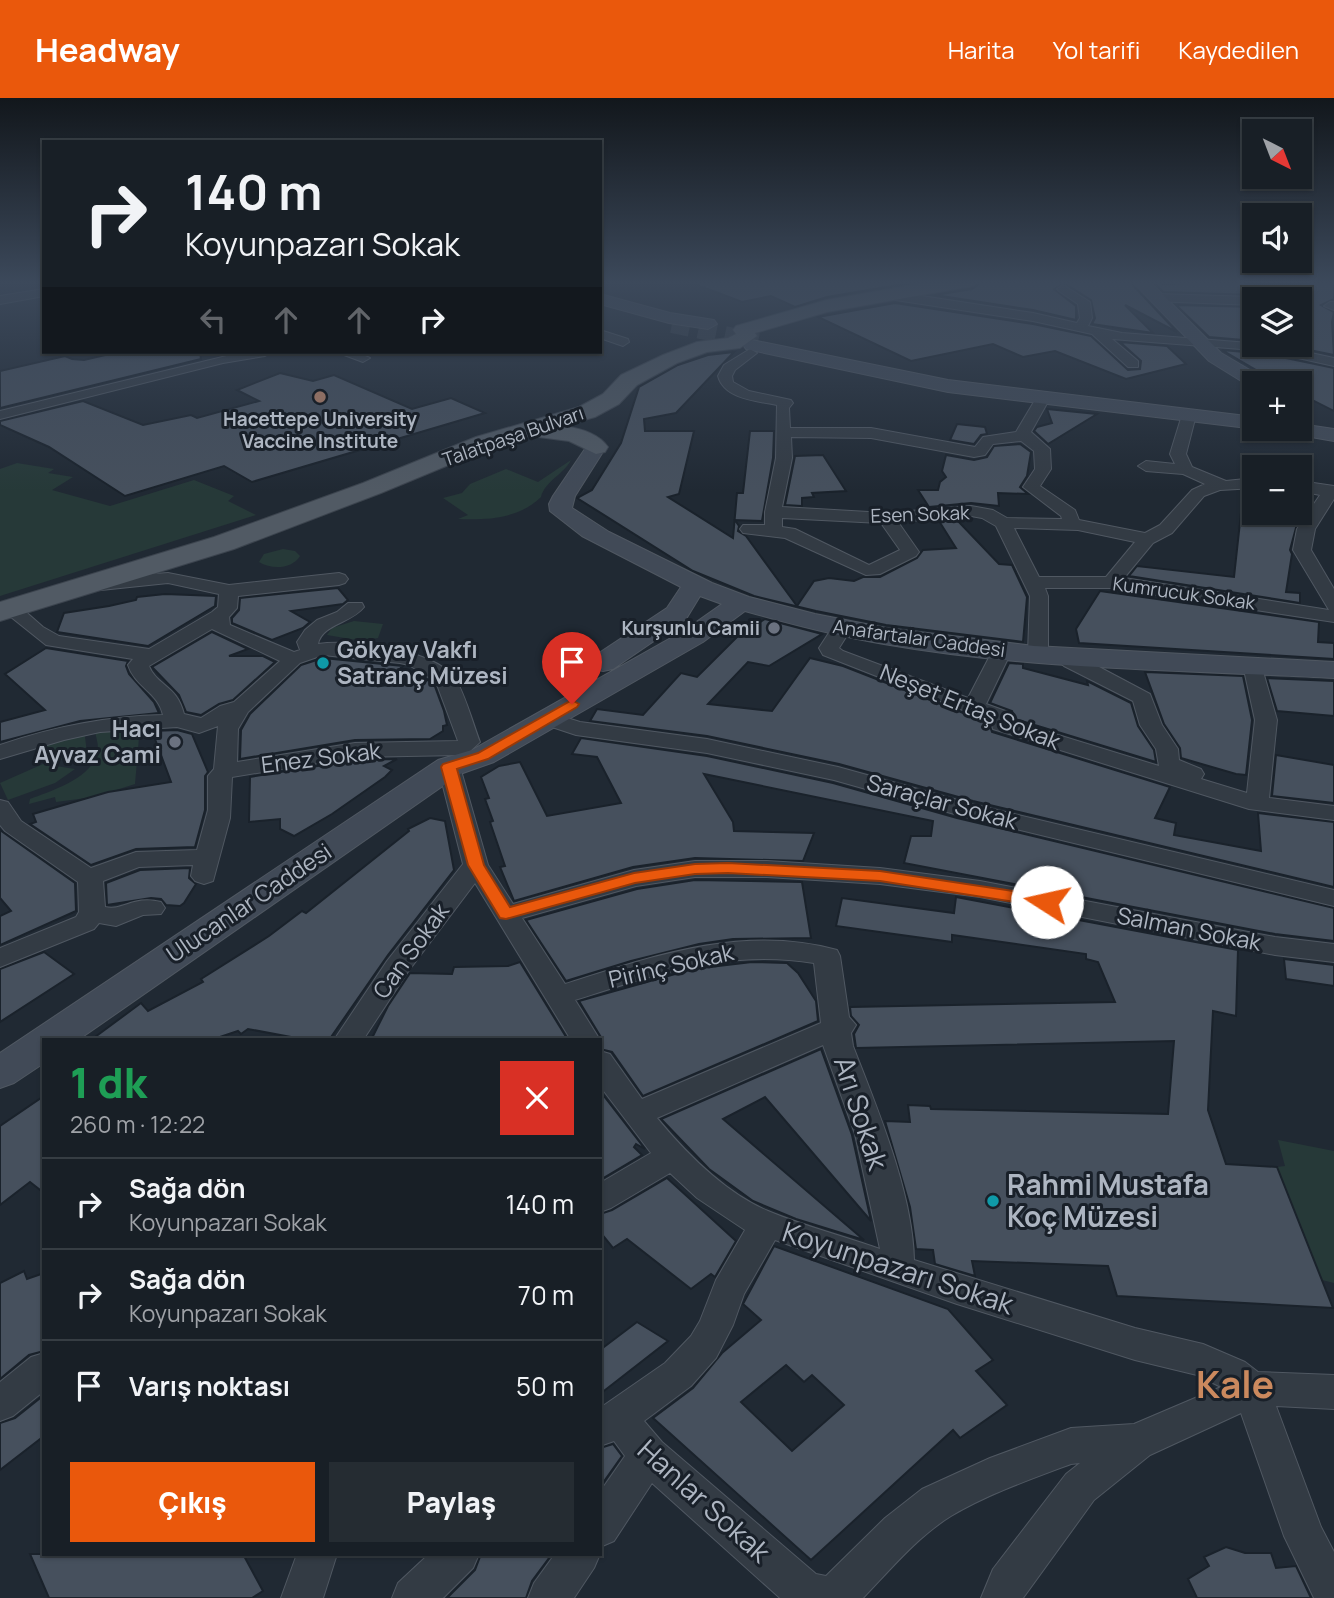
<!DOCTYPE html>
<html lang="tr">
<head>
<meta charset="utf-8">
<style>
	:root { --surface:#181f26; --page:#252c32; --text:#f1f3f6; --muted:#9fa2a7; --line:#363d43; --accent:#ea580c }
	body { margin:0; font-family:Manrope,sans-serif; background:var(--page); color:var(--text); height:100vh; display:flex; flex-direction:column; font-size:26px; white-space:nowrap }
	* { box-sizing:border-box; margin:0 }
	p { font-size:23px; color:var(--muted) }
	.icon { flex:none; width:38px; height:38px; fill:none; stroke:currentColor; stroke-width:2; stroke-linecap:round; stroke-linejoin:round }
	.map { position:relative; flex:1; overflow:hidden }
	.drawer { position:absolute; left:42px; top:940px; width:560px; height:518px; display:flex; flex-direction:column; background:var(--surface); border-radius:0px; box-shadow:0 2px 5px #0004,0 0 0 2px var(--line) }
	.drawer>* { flex:none }
	.banner { position:absolute; left:42px; top:42px; width:560px; height:214px; border-radius:0px; box-shadow:0 2px 5px #0004,0 0 0 2px var(--line); background:#181f26; color:var(--text); overflow:hidden }
	.needle { width:46px; rotate:138deg }
	.tools { position:absolute; left:1242px; top:21px; display:grid; gap:14px }
	.tools a { display:grid; place-items:center; width:70px; height:70px; border-radius:0px; background:var(--surface); box-shadow:0 2px 5px #0004,0 0 0 2px var(--line); font-size:35px }
	.pin { position:absolute; display:grid; place-items:center; width:60px; height:60px; color:#fff; margin:-72px -30px; border-radius:50% 50% 50% 0; rotate:-45deg; box-shadow:0 0 7px #0007 }
	.pin .icon { rotate:45deg }
	.me { position:absolute; width:77px; margin:-38px; rotate:280deg; stroke-linejoin:round; filter:drop-shadow(0 0 5px #0008) }
	.turn { display:flex; align-items:center; gap:24px; height:147px; padding:0 28px; font-size:32px }
	.turn .icon { width:91px; height:91px; stroke-width:2.5 }
	.turn b { display:block; font-size:49px; line-height:60px }
	.lanes { display:flex; align-items:center; height:66px; padding:0 28px; background:#0003; justify-content:center; gap:35px; direction:ltr }
	.lanes .off { opacity:.35 }
	.round { display:grid; place-items:center; flex:none; width:74px; height:74px; border-radius:0px; background:var(--page) }
	.headline { display:flex; align-items:center; justify-content:space-between; height:119px; padding:0 28px }
	h1 { font-size:42px; font-weight:800; line-height:52px; color:#1e9e55 }
	.action { display:flex; gap:14px; margin-top:auto; padding:14px 28px }
	.action a { flex:1; height:80px; border-radius:0px; background:var(--accent); color:#fff; font-size:28px; font-weight:800; line-height:80px; text-align:center }
	.action a+a { background:var(--page); color:var(--text) }
	ul { padding:0; list-style:none }
	li { display:flex; align-items:center; gap:21px; height:91px; padding:0 28px; border-top:2px solid var(--line) }
	li div { flex:1 }
	li b { display:block; font-size:26px }
	li em { font-style:normal }
	header { display:flex; align-items:center; gap:42px; box-sizing:border-box; height:98px; padding:0 35px; background:var(--accent); color:#fff }
	header strong { font-size:33px }
	nav { display:flex; gap:38px; margin-inline-start:auto; font-size:24px }
	.map>svg:first-child { display:block }
</style>
</head>
<body>
<header>
<strong>Headway</strong>
<nav><a>Harita</a><a>Yol tarifi</a><a>Kaydedilen</a></nav>
</header>
<div class="map">
<svg width="1334" height="1500" viewBox="0 0 1334 1500">
	<rect width="100%" height="100%" fill="#202933"/>
	<g fill="#263938">
		<path d="M571 362C564 376 545 383 541 399 518 421 488 422 458 421L468 417 443 400 462 395 470 386 506 371 538 384Z"/>
		<path d="M17 365 54 371 48 375 73 379 52 392 110 408 194 382 234 398 228 403 256 417 0 498V371Z"/>
		<path d="M283 451 295 453 300 458C292 471 272 472 259 464L264 456Z"/>
		<path d="M354 523 383 526 378 540 362 543 327 537 332 530Z"/>
		<path d="M140 628 135 686 94 699 56 704 55 699 29 706 30 701C51 693 87 682 97 658 100 650 96 639 94 630Z"/>
		<path d="M84 631 87 655 81 665 44 659 45 652 42 644Z"/>
		<path d="M43 666 75 671 55 685 8 702 0 685Z"/>
		<path d="M1278 1042 1334 1053V1185L1322 1182 1277 1069 1285 1068Z"/>
	</g>
	<g fill="#46505d" stroke="#1a222b" stroke-width="2" fill-rule="evenodd">
		<path d="M692 183H921L827 199 795 209 771 198 742 204 692 185Z"/>
		<path d="M983 183H1129L1177 234 1125 207 1153 235 1092 226 1095 220 1091 202 1064 185 1054 191 1076 208V222L1033 212 935 197 972 191Z"/>
		<path d="M1153 183H1161L1162 186 1255 183V197L1163 194Z"/>
		<path d="M1300 183H1334V201L1321 207 1334 214 1332 224 1334 257 1285 247H1300Z"/>
		<path d="M895 205 1033 226 1091 238 1128 272 1140 271 1141 263 1120 244 1167 248 1186 266 1126 281 1055 253 1023 259 993 246 911 263 818 219Z"/>
		<path d="M1176 207 1255 209V243L1209 239Z"/>
		<path d="M1222 252 1267 256 1334 270V313L1300 296V285H1278Z"/>
		<path d="M118 254H200L201 261 0 310V273L65 258 72 261 84 262Z"/>
		<path d="M734 254 676 315 644 321 645 333H694L679 396 668 399 733 440 737 395H743L750 333H774L773 360 762 423 735 422 739 428 738 433 746 438 797 508 814 483 829 480 854 483 863 479H880L917 460 923 452 956 450 939 423 957 422 999 466 1012 467 1027 499 1023 544 886 527 816 513 754 498 693 473 577 400 592 392 621 345 639 289 678 267 708 257Z"/>
		<path d="M280 275 313 283 334 277 412 311 451 300 485 315 252 384 224 368 125 398 49 349 0 327V323L83 303 143 327 191 317 197 320 259 303 237 292Z"/>
		<path d="M1047 311 1097 316 1048 346 1034 333 1037 329 1052 325Z"/>
		<path d="M957 326 985 329 987 336 981 337 974 346 950 342Z"/>
		<path d="M1020 346 1031 354 1027 378 1020 389 1028 396 998 395 999 408 971 405 929 409 918 392H938L940 384 946 379 942 373 946 357 974 362 987 359 994 348Z"/>
		<path d="M823 357 846 393 812 395 814 399 802 400V408L785 407 795 358Z"/>
		<path d="M1241 415H1300L1290 452 1292 456 1286 494 1300 495V505L1129 478 1137 468 1234 479Z"/>
		<path d="M338 490 348 502 343 506 291 513 310 524 303 530 272 542 232 525V520L239 512 240 500Z"/>
		<path d="M1100 493 1319 524 1318 544 1334 545V561L1079 545 1076 531Z"/>
		<path d="M165 496 216 498 215 508 148 548 57 534 64 515 109 508 136 502 137 499Z"/>
		<path d="M765 521 822 536 769 568 748 564 708 606 772 613 810 560 843 568 989 625 992 634 1170 689 1155 720 1176 725 1174 737 1261 753 1258 715 1334 724V789L973 703 839 666 707 638 590 623 597 611 643 617 681 575 697 579 739 537Z"/>
		<path d="M212 534 248 551 229 558H263L275 564 233 602 219 606 201 617 186 614 179 597 152 569Z"/>
		<path d="M46 550 128 563 126 568 129 576 154 604 159 615 80 623 0 644V624L45 612 5 576Z"/>
		<path d="M323 560 403 568 380 588 429 582 434 586 444 613 447 627 443 628V633L430 641 355 642 240 661 241 632 250 616 301 567Z"/>
		<path d="M1009 565 1023 566V570L1088 587 1087 583 1131 605 1138 628 1154 652 1156 664 1015 621 1012 613 990 605Z"/>
		<path d="M1145 574 1243 578 1252 622 1246 677 1236 676 1181 660 1180 650 1164 626Z"/>
		<path d="M1267 580 1334 583V618L1277 613Z"/>
		<path d="M177 632 192 636 208 674 205 678V712L195 749 136 751 91 767 30 726 36 724 33 716 108 694 171 684 152 633Z"/>
		<path d="M581 640 707 658 833 685 957 720 1334 810V843L1275 836 904 765 911 738H931L933 723 704 676 733 724 734 733 814 735 803 763 695 760 633 769 514 803 500 769 505 768 490 724 493 723 485 701 489 700 481 679 499 668 520 664 547 718 621 705 597 659 572 656Z"/>
		<path d="M1276 657 1334 667V705L1272 698Z"/>
		<path d="M397 661 384 668 392 672 385 679 332 716 294 738 280 731V721L249 724 250 679 355 662Z"/>
		<path d="M430 720 445 723 454 772 388 857 329 942H307L248 931 241 936 238 933 211 942H91L141 905 148 913 203 884 201 881 269 838 302 813 306 815 409 733 408 731Z"/>
		<path d="M0 732 75 785 76 813 0 847V818L11 813 0 800Z"/>
		<path d="M190 770 189 780 196 786 184 805 180 808 166 807 161 801 151 800 107 807 106 785 140 772Z"/>
		<path d="M695 782 802 784 811 840 733 841 699 846 631 863 566 883 526 822 637 791Z"/>
		<path d="M956 799 1238 852 1236 918 1213 913 1208 1012 1226 1066 1277 1069 1333 1210 1117 1198 1108 1168 972 1163 975 1178 935 1166 933 1152 916 1151 910 1109 885 1023 910 1024 908 1007 930 1008 931 1011 1168 1016 1174 943 856 950 854 936 859 927 851 918 850 909 1115 904 1098 864 1086 861V856L952 837V844L836 828 842 800 954 815Z"/>
		<path d="M44 854 74 876 0 924V871Z"/>
		<path d="M1284 861 1334 867V888L1286 881Z"/>
		<path d="M520 864 568 942H371L388 908 410 875 452 876 454 869 508 868Z"/>
		<path d="M752 864 787 865 798 875 816 903 818 923 643 998 612 954 600 951 602 941 579 903 693 871Z"/>
		<path d="M821 951 852 1037 871 1123 765 999 723 1021 864 1142 796 1121 753 1103 709 1071 661 1021Z"/>
		<path d="M600 993 645 1051 636 1046 634 1049 642 1057 600 1082Z"/>
		<path d="M44 998V1095L30 1084 0 1107V1028Z"/>
		<path d="M667 1080 736 1143 715 1179 711 1176 691 1191 627 1141 613 1150 600 1134V1116L612 1112Z"/>
		<path d="M774 1148 948 1211 993 1262 976 1273 1007 1307 960 1340 953 1332 811 1462 653 1320 693 1290 722 1255 761 1222 743 1206ZM786 1267 804 1284 812 1277 844 1307 792 1353 741 1304Z"/>
		<path d="M24 1173 27 1181 44 1175V1253L29 1257 0 1281V1185Z"/>
		<path d="M637 1224 668 1243 600 1296V1252Z"/>
		<path d="M44 1297V1338L0 1372V1325L15 1320Z"/>
		<path d="M613 1346 622 1358 600 1389V1350Z"/>
		<path d="M1226 1449 1245 1455H1271L1276 1470 1296 1468 1311 1500H1197L1188 1481 1209 1468 1204 1459Z"/>
		<path d="M30 1456H243L263 1493 252 1500H49Z"/>
		<path d="M481 1456H552L532 1483 526 1500H447L475 1472Z"/>
	</g>
	<g fill="none" stroke-linecap="round" stroke-linejoin="round">
		<path stroke="#353e48" stroke-width="18" stroke-dasharray="18 9" stroke-linecap="butt" d="M672 226 758 244"/>
		<g stroke="#505862" stroke-width="2">
			<g id="street">
				<path d="M1063 187 1090 204 1092 220 1088 228 1122 235 1274 247 1334 260V268L1267 253 1112 241 1138 263V269H1128L1092 236 1033 223 889 201 883 197 889 193 1033 215 1077 225 1080 220 1078 206 1059 193 1057 191Z"/>
				<path d="M44 191V198L0 206V198Z"/>
				<path d="M1156 196 1254 199 1259 201H1255L1254 207 1152 203 1150 200Z"/>
				<path d="M1330 204H1334V212L1324 208Z"/>
				<path d="M600 232 628 241 629 244 623 248 600 240Z"/>
				<path d="M750 251 757 255 735 272 732 278 733 284 749 293 791 302 793 305 789 310 790 330H871L975 349 983 339 1016 334 1038 297H1048L1050 300 1031 334 1050 351 1051 371 1040 388 1075 412 1079 422 1145 435 1160 427 1192 392 1205 386 1183 376 1146 373 1138 368 1146 363 1175 366 1170 356 1182 317 1184 314H1194L1196 317 1186 356 1192 369 1226 383 1255 380V390L1220 392 1204 398 1172 435 1153 445 1124 480 1329 512 1293 452 1297 431 1320 397 1300 393V383L1334 388V401L1315 431 1311 452 1334 491V524L1111 490H1045L1048 498V555L1045 559H1031L1028 555 1030 498 996 428 982 420 971 418 898 424 919 454 916 458 880 476 866 477 785 440 743 435 740 431 743 427H765V414L776 360 777 307C757 303 724 301 718 278L724 267ZM791 339 871 340 974 359 985 357 993 346 1021 343 1034 353 1035 371 1023 389 1061 418 1062 421 1007 420 993 412 971 408 886 415 782 409 792 360ZM782 420 881 425 900 452 869 467 795 431 782 429ZM1014 430 1078 432 1135 444 1106 479H1039Z"/>
				<path d="M243 254H272L265 258 223 265 0 321V313Z"/>
				<path d="M336 254H356L370 260 363 264Z"/>
				<path d="M168 475 229 487 339 475 345 477 348 481 345 485 339 487 238 498 237 510 229 519 230 527 294 554 300 552 297 544 305 532 317 522 337 514 348 505H362L364 509C352 525 322 526 318 546 351 541 430 551 453 578 463 589 474 629 480 644L468 655 460 657 355 659 232 679 230 720 213 783 204 786 195 783 191 778 193 767 139 769 103 783 105 809C124 813 133 797 161 804L165 810 161 816 143 817 116 828 99 825 94 831 0 869V850L76 819 79 814 78 784 5 733 0 727V702L8 704 21 723 91 770 136 754 197 752 208 712V678L214 671 218 628 199 635 177 629 100 634 64 642 0 661V647C53 629 107 618 163 617 158 594 135 589 128 567L133 561 46 547 1 511 11 505 18 507 43 529 59 538 149 551 212 514 218 509 219 496 168 485 101 492 92 486 101 480ZM212 531 280 563 234 604 220 608 201 620 184 616C177 587 157 588 149 568ZM323 557 400 565 409 567 436 584 458 643 355 645 237 664 238 631 248 614 300 565Z"/>
				<path d="M841 525 851 531 839 550 843 553 968 600 995 548H1009L1012 552 986 606 1011 615 1013 623 1159 668 1156 651 1140 627 1133 603 1064 568 1052 557 1055 553H1069L1150 596 1162 627 1178 651 1179 662 1201 671 1204 676 1201 681 1247 695 1255 622 1243 567 1246 563H1260L1277 622 1269 700 1334 708V722L1249 711 993 631 991 623 823 557 819 550 834 527Z"/>
				<path d="M548 614 580 624 707 641 838 669 972 706 1334 792V808L958 717 834 682 707 655 576 637 540 625 537 620 540 615Z"/>
				<path d="M449 662 457 664 460 669 488 767 513 806 634 772 695 763H767L880 770 980 783 1275 839 1334 846V864L1275 857 980 799 880 786 767 779H695L636 788 522 820 565 886C653 858 744 826 837 852L840 858 849 919 856 927 851 935 853 948C877 1010 913 1095 914 1162L1135 1230 1203 1246 1245 1264 1258 1274 1334 1277V1311L1276 1308 1321 1429 1334 1454V1500H1314L1284 1438 1241 1315 1150 1357 1094 1402 1023 1500H981L993 1471 1066 1376 1080 1365 1071 1366C1031 1381 988 1396 951 1418 917 1439 890 1472 863 1500H780L652 1385 614 1443 600 1449V1394L625 1358 614 1343 600 1348V1310L665 1265 691 1238 700 1223 716 1182 745 1132 697 1100 670 1075 611 1110 600 1114V1085L651 1055 600 988V953L610 956 642 1001 821 925 814 865C727 851 657 876 575 902L600 942H571L475 785 407 875 363 942H334L387 863 463 766 438 669 441 664ZM823 947 855 1036 880 1151C843 1138 804 1128 768 1113 725 1095 686 1055 657 1020ZM775 1142 957 1206 1135 1262 1197 1277 1221 1289 1134 1326 1071 1330 990 1360 922 1391 885 1420 826 1478 816 1476 662 1344 644 1323 691 1288 716 1260 733 1227 744 1196Z"/>
				<path d="M44 1255V1293L13 1318 0 1323V1284L31 1259Z"/>
				<path d="M297 1456H337L323 1500H281Z"/>
				<path d="M429 1456H479L473 1470 443 1500H392L398 1485Z"/>
				<path d="M555 1456H600L594 1470 574 1500H528L534 1485Z"/>
			</g>
		</g>
		<g stroke="#505862" stroke-width="2">
			<g id="secondary">
				<path d="M1132 183H1149L1221 255 1265 281 1267 285H1255V290L1251 289 1209 263Z"/>
				<path d="M600 196 670 215 714 222 717 226 708 231 669 225 600 206Z"/>
				<path d="M752 242 948 282 1255 319 1256 331 948 294 746 251 743 247Z"/>
				<path d="M1300 326 1334 331V343L1288 335 1285 331H1300Z"/>
				<path d="M596 343 603 345 606 349 575 398 572 410 609 434 712 485 749 499 815 516 886 530 1034 548 1334 564V580C1184 572 1032 572 884 546 837 538 791 526 745 513L703 544 494 664 460 676 78 942H44V965L14 985 0 990V955L438 662 472 652 685 532 722 506 700 498 686 521 613 571 603 573 593 571 589 565 593 559 667 510 681 489 582 438 550 413 549 406 553 398 589 345Z"/>
			</g>
		</g>
		<g stroke="#3c444e" stroke-width="2">
			<path id="primary" d="M936 183H981L972 188 827 214 755 235 757 238 740 250 707 254 677 265 637 287 619 306 595 319 563 328C579 330 598 335 608 349L605 354 596 356 569 343 531 338 492 349 381 395 234 451 0 523V504L214 439 363 385 476 339 579 309 603 296 621 277 663 257 697 244 728 240 736 236 733 232 736 228 827 202Z"/>
		</g>
		<use href="#street" fill="#333b44" fill-rule="evenodd"/>
		<use href="#secondary" fill="#414a57" fill-rule="evenodd"/>
		<use href="#primary" fill="#515a64" fill-rule="evenodd"/>
	</g>
	<linearGradient id="sky" x2="0" y2="1"><stop stop-color="#12171c"/><stop offset="0.47" stop-color="#3c495b"/><stop offset="1" stop-color="#3c495b" stop-opacity="0"/></linearGradient>
	<rect width="1334" height="393" fill="url(#sky)"/>
	<path fill="#ea580c" stroke="#983908" stroke-width="2" d="M572 602 579 606 577 609 488 661 457 671 484 767 510 809 634 775 695 766 728 765 880 773 1047 798 1056 804 1047 809 880 783 728 775 695 776 635 785 506 821 500 820 468 767 441 669 443 666 478 655Z"/>
	<circle fill="#8d6e63" stroke="#192029" stroke-width="2.5" cx="320" cy="299" r="7"/>
	<g fill="#6b7280" stroke="#192029" stroke-width="2.5">
		<circle cx="774" cy="530" r="7"/>
		<circle cx="175" cy="644" r="7"/>
	</g>
	<g fill="#0f9aa8" stroke="#192029" stroke-width="2.5">
		<circle cx="323" cy="565" r="7"/>
		<circle cx="993" cy="1103" r="7"/>
	</g>
	<g text-anchor="middle" stroke-width="6" stroke-linejoin="round" paint-order="stroke">
		<g font-size="19" font-weight="bold" fill="#adb5c1" stroke="#192029">
			<text x="320" y="328">Hacettepe University<tspan x="320" dy="22">Vaccine Institute</tspan></text>
			<text x="760" y="537" text-anchor="end">Kurşunlu Camii</text>
		</g>
		<g font-size="19" fill="#adb5c1" stroke="#192029">
			<text transform="translate(513 338) rotate(-19)" y="7">Talatpaşa Bulvarı</text>
			<text transform="translate(920 416) rotate(-2)" y="7">Esen Sokak</text>
			<text transform="translate(1184 495) rotate(8)" y="7">Kumrucuk Sokak</text>
			<text transform="translate(919 540) rotate(8)" y="7">Anafartalar Caddesi</text>
		</g>
		<g font-size="23" font-weight="bold" fill="#adb5c1" stroke="#192029" text-anchor="start">
			<text x="337" y="560">Gökyay Vakfı<tspan x="337" dy="26">Satranç Müzesi</tspan></text>
			<text x="161" y="639" text-anchor="end">Hacı<tspan x="161" dy="26">Ayvaz Cami</tspan></text>
		</g>
		<g font-size="23" fill="#adb5c1" stroke="#192029">
			<text transform="translate(970 609) rotate(22)" y="8">Neşet Ertaş Sokak</text>
			<text transform="translate(321 660) rotate(-7)" y="8">Enez Sokak</text>
			<text transform="translate(942 704) rotate(15)" y="8">Saraçlar Sokak</text>
			<text transform="translate(249 805) rotate(-34)" y="8">Ulucanlar Caddesi</text>
			<text transform="translate(1189 831) rotate(11)" y="8">Salman Sokak</text>
			<text transform="translate(411 853) rotate(-54)" y="8">Can Sokak</text>
			<text transform="translate(671 868) rotate(-13)" y="8">Pirinç Sokak</text>
		</g>
		<g font-size="28" fill="#adb5c1" stroke="#192029">
			<text transform="translate(861 1015) rotate(72)" y="10">Arı Sokak</text>
			<text transform="translate(898 1170) rotate(18)" y="10">Koyunpazarı Sokak</text>
			<text transform="translate(704 1403) rotate(42)" y="10">Hanlar Sokak</text>
		</g>
		<g font-size="28" font-weight="bold" fill="#adb5c1" stroke="#192029" text-anchor="start">
			<text x="1007" y="1097">Rahmi Mustafa<tspan x="1007" dy="32">Koç Müzesi</tspan></text>
		</g>
		<g font-size="37" font-weight="bold" fill="#cb895e" stroke="#192029">
			<text x="1235" y="1300">Kale</text>
		</g>
	</g>
</svg>
<div class="tools">
<a><svg class="needle" viewBox="-14 -14 28 28"><path d="M0-13l5 13h-10z" fill="#e53935"/><path d="M0 13l5-13h-10z" fill="#9fa2a7"/></svg></a>
<a><svg class="icon" aria-label="sound" viewBox="0 0 24 24"><path d="M4 9h4l5-4v14l-5-4H4zM17 9q2 3 0 6"/></svg></a>
<a><svg class="icon" aria-label="layers" viewBox="0 0 24 24"><path d="M12 4l9 5-9 5-9-5zM3 14l9 5 9-5"/></svg></a>
<a>+</a>
<a>−</a>
</div>
<div class="pin" style="left:572px;top:606px;background:#d93025"><svg class="icon" aria-label="arrive" viewBox="0 0 24 24"><path d="M6 21V4h12l-3 4 3 4H6"/></svg></div>
<svg class="me" style="left:1047px;top:804px" viewBox="-20 -20 40 40"><circle r="19" fill="#fff"/><path d="M0-13L10 11 0 6-10 11z" fill="#ea580c"/></svg>
<div class="banner">
<div class="turn"><svg class="icon" aria-label="right" viewBox="0 0 24 24"><path d="M7 20v-9h11M14 6l5 5-5 5"/></svg><div><b>140 m</b>Koyunpazarı Sokak</div></div>
<div class="lanes"><svg class="icon off" aria-label="left" viewBox="0 0 24 24"><path d="M17 20v-9H6M10 6l-5 5 5 5"/></svg><svg class="icon off" aria-label="ahead" viewBox="0 0 24 24"><path d="M12 20V5M6 11l6-6 6 6"/></svg><svg class="icon off" aria-label="ahead" viewBox="0 0 24 24"><path d="M12 20V5M6 11l6-6 6 6"/></svg><svg class="icon" aria-label="right" viewBox="0 0 24 24"><path d="M7 20v-9h11M14 6l5 5-5 5"/></svg></div>
</div>
<section class="drawer">
<div class="headline"><div><h1>1 dk</h1><p>260 m · 12:22</p></div><a class="round" style="background:#d93025;color:#fff"><svg class="icon" aria-label="close" viewBox="0 0 24 24"><path d="M6 6l12 12M18 6L6 18"/></svg></a></div>
<ul>
<li><svg class="icon" aria-label="right" viewBox="0 0 24 24"><path d="M7 20v-9h11M14 6l5 5-5 5"/></svg><div><b>Sağa dön</b><p>Koyunpazarı Sokak</p></div><em>140 m</em></li>
<li><svg class="icon" aria-label="right" viewBox="0 0 24 24"><path d="M7 20v-9h11M14 6l5 5-5 5"/></svg><div><b>Sağa dön</b><p>Koyunpazarı Sokak</p></div><em>70 m</em></li>
<li><svg class="icon" aria-label="arrive" viewBox="0 0 24 24"><path d="M6 21V4h12l-3 4 3 4H6"/></svg><div><b>Varış noktası</b></div><em>50 m</em></li>
</ul>
<div class="action"><a>Çıkış</a><a>Paylaş</a></div>
</section>
</div>
</body>
</html>
